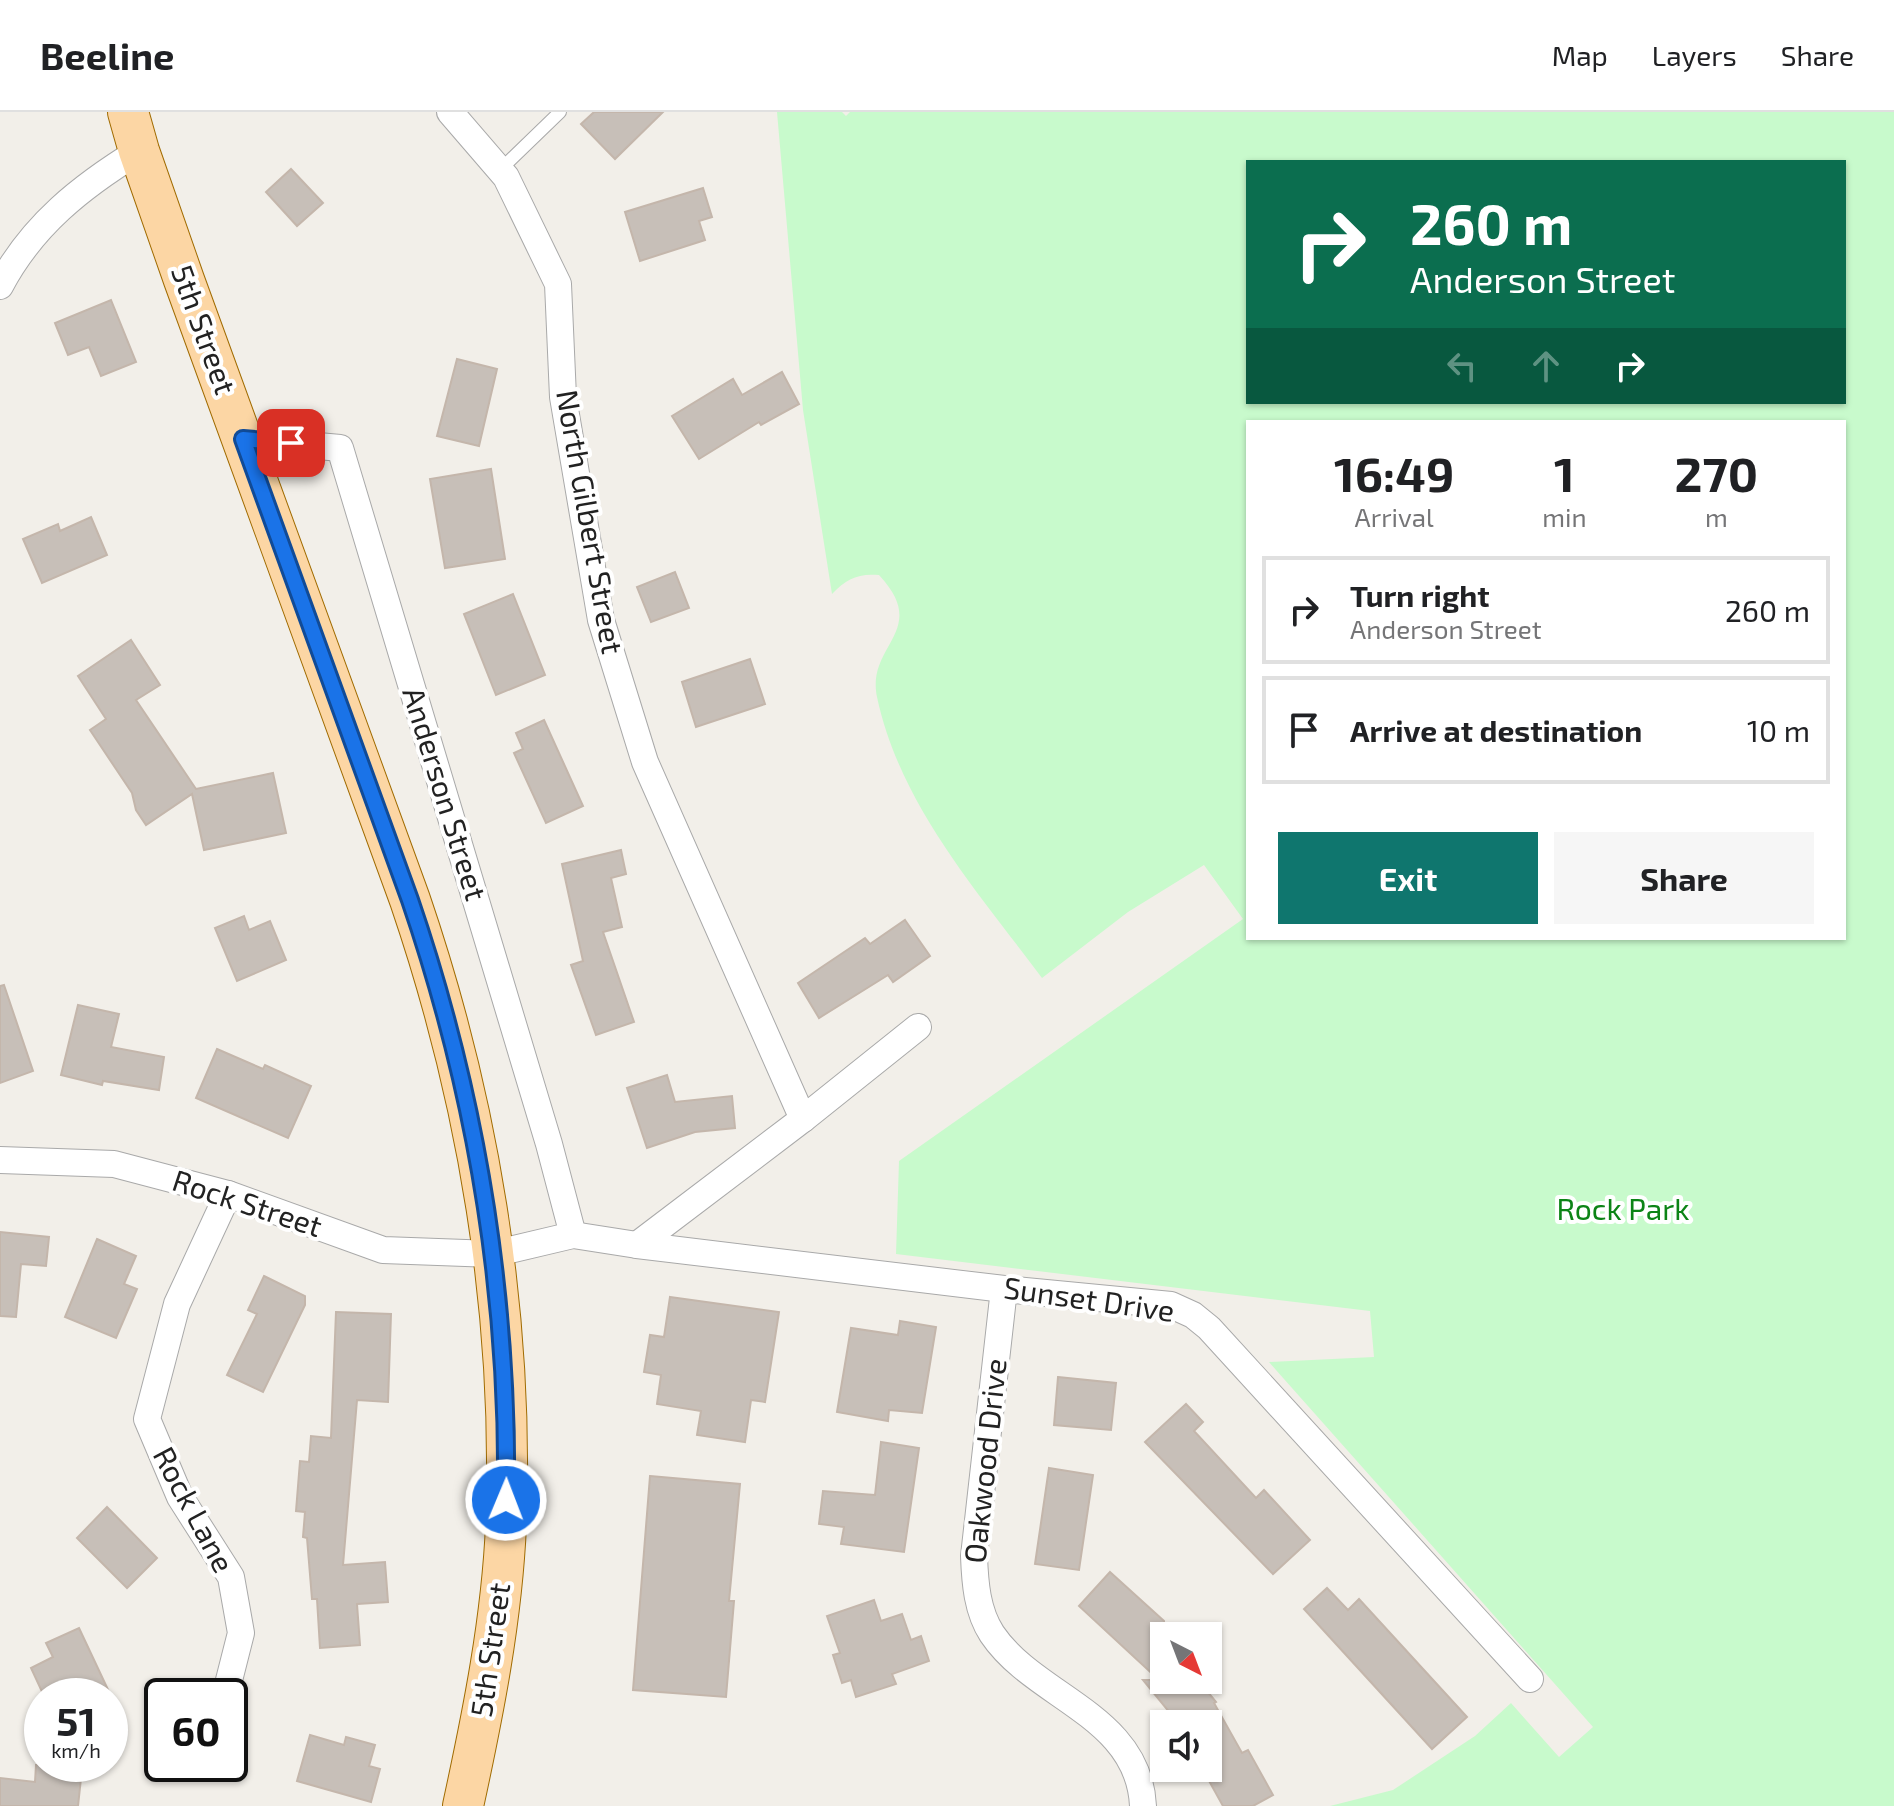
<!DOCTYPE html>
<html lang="en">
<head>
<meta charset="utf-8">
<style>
	:root { --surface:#fff; --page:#f6f6f6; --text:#202124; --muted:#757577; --line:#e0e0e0; --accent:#0f766e }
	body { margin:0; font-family:"Exo 2",sans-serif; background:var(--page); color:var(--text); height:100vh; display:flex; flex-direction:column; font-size:30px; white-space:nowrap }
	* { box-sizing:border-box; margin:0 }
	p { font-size:26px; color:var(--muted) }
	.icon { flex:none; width:44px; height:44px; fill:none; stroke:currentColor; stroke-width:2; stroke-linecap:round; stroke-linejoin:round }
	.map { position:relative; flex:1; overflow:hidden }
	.sheet { position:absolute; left:1246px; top:308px; width:600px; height:520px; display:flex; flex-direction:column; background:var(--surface); border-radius:0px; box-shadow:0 2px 6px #0004 }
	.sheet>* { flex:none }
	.guide { position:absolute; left:1246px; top:48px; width:600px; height:244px; border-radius:0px; box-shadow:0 2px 6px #0004; background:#0b6e4f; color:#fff; overflow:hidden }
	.needle { width:52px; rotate:138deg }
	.fabs { position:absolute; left:1150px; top:1510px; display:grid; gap:16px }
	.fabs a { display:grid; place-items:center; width:72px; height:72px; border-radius:0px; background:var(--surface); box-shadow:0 2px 6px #0004; font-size:40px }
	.speed { position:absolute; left:24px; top:1566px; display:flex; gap:16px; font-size:40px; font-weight:700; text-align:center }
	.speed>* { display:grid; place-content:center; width:104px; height:104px; border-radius:50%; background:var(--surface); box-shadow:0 2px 6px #0004; line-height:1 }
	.speed small { font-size:20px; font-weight:400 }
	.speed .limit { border:4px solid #111; border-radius:12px; background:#fff; color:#111 }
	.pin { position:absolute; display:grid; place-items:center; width:68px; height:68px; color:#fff; margin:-34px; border-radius:16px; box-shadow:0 4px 12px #0006 }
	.me { position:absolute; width:88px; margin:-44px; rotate:1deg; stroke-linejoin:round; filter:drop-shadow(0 0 6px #0008) }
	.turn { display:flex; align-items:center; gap:28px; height:168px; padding:0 32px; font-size:36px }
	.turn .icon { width:104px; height:104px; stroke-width:2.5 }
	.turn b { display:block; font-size:56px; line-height:68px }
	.lanes { display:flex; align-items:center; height:76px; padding:0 32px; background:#0003; justify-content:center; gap:40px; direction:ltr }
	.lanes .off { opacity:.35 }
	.eta { display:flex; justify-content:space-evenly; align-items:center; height:136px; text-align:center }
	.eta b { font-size:48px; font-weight:700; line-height:56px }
	.action { display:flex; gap:16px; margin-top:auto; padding:16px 32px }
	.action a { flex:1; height:92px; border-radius:0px; background:var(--accent); color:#fff; font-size:32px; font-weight:700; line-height:92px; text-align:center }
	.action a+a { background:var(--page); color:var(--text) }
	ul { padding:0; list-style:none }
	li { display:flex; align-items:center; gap:24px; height:108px; margin:0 16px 12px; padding:0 16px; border:4px solid var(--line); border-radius:0px }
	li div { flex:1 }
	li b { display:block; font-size:30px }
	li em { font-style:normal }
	header { display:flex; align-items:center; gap:48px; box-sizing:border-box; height:112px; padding:0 40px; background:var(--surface); border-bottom:2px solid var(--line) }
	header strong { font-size:38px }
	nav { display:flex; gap:44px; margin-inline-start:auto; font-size:28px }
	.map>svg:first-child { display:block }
</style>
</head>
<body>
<header>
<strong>Beeline</strong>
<nav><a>Map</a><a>Layers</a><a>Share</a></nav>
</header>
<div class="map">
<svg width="1894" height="1694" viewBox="0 0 1894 1694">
	<rect width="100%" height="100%" fill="#f2efe9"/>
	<path fill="#c8facc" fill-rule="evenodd" d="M777 0H842L846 4 850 0H1894V1694H1330L1393 1678 1475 1624 1511 1591 1559 1645 1593 1615 1269 1250 1374 1245 1370 1199 896 1142 899 1049 1243 807 1204 753 1128 800 1042 866C978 780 900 693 877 585 866 532 931 519 879 463 858 461 846 467 832 482L803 298ZM1248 50H1844V290H1248ZM1248 310H1844V826H1248Z"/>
	<g fill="#c7bfb8" stroke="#c4b6ab" stroke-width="2">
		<path d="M594 0H663L615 47 581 12Z"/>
		<path d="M291 57 323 91 297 114 266 80Z"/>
		<path d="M703 76 712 105 699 109 705 128 640 149 625 100Z"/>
		<path d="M111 188 136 250 101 264 89 235 68 243 55 211Z"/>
		<path d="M457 247 497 257 479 334 437 324Z"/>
		<path d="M782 260 799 292 761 313 759 310 699 347 672 304 733 267 742 283Z"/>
		<path d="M491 357 505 447 445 456 430 367Z"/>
		<path d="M91 405 107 443 42 471 23 427 58 412 60 419Z"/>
		<path d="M675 460 689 496 651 510 637 475Z"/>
		<path d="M513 482 545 563 496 583 464 502Z"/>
		<path d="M131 528 160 573 136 588 196 677 273 661 286 721 204 738 192 682 146 713 136 698 132 681 90 618 106 607 78 564Z"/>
		<path d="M750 547 765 592 696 615 682 570Z"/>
		<path d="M544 608 583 694 546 711 514 641 523 637 516 621Z"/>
		<path d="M621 738 626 762 611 766 622 815 603 820 634 910 596 923 571 853 583 849 562 752Z"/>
		<path d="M244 804 249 818 270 809 286 848 237 869 215 816Z"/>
		<path d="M905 808 930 844 893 870 888 863 819 906 798 871 865 826 870 832Z"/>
		<path d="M4 873 33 959 0 971V874Z"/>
		<path d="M78 893 119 902 111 935 164 945 159 978 103 969 102 973 61 963Z"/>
		<path d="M217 937 263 957 265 953 311 974 288 1026 196 986Z"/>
		<path d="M667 963 675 990 732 984 735 1016 695 1020 647 1036 627 976Z"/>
		<path d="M0 1120 49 1125 46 1154 21 1152 16 1205 0 1204Z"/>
		<path d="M97 1127 136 1144 124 1172 137 1177 116 1226 65 1205Z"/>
		<path d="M264 1164 305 1184V1193L263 1280 227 1263 257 1202 248 1198Z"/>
		<path d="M670 1185 779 1200 765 1290 751 1288 745 1330 697 1323 701 1299 657 1292 661 1263 644 1260 650 1223 664 1225Z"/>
		<path d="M336 1200 391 1202 388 1290 357 1288 343 1453 385 1450 388 1490 357 1492 360 1533 320 1536 317 1487H312L307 1426 303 1425 305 1400 296 1399 300 1349 309 1350 311 1324 331 1326Z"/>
		<path d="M900 1209 936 1215 922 1301 889 1298 888 1309 837 1300 851 1216 898 1223Z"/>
		<path d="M1058 1265 1116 1271 1111 1318 1054 1313Z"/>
		<path d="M1186 1292 1203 1310 1194 1319 1256 1386 1264 1378 1310 1428 1273 1462 1145 1330Z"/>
		<path d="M881 1330 919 1336 904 1440 841 1432 844 1415 819 1412 823 1379 875 1383Z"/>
		<path d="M1049 1356 1093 1363 1079 1458 1035 1452Z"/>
		<path d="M650 1364 740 1372 729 1489H734L726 1585 633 1578Z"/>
		<path d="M107 1395 157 1446 127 1476 77 1426Z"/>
		<path d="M1110 1460 1164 1509V1568H1198L1216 1590 1214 1591 1242 1641 1248 1638 1273 1683 1253 1694H1223L1208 1667V1612H1179L1143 1568H1159L1079 1494Z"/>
		<path d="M1327 1476 1348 1498 1359 1487 1467 1605 1432 1637 1304 1497Z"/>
		<path d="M874 1488 881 1509 902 1502 911 1528 921 1524 929 1549 892 1562 896 1572 856 1585 851 1568 842 1571 833 1543 840 1541 827 1504Z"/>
		<path d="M79 1516 111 1584H44L31 1556 53 1545 46 1531Z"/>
		<path d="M310 1623 344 1633 346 1625 375 1633 369 1654 380 1657 371 1690 297 1669Z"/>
		<path d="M36 1653 82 1657 78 1694H0V1666L35 1670Z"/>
	</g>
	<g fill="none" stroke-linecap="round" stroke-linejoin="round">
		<g stroke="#a9a9a9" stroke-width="14">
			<path id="lane" d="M500 58 560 0"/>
		</g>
		<g stroke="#a9a9a9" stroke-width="28">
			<g id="street">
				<path d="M450 0 506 65 558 172 563 285 601 508 645 650 803 1007"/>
				<path d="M0 174C32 113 82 74 139 39"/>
				<path d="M243 327 340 336 549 1032 573 1123"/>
				<path d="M0 1048 114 1052 228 1082 383 1138 493 1142 573 1123 637 1133 1004 1177 1171 1193 1193 1203 1209 1216 1530 1567"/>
				<path d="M637 1133 803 1007 918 915"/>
				<path d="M1004 1177 974 1444C975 1471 977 1499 992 1522 1035 1586 1139 1603 1143 1694"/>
				<path d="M225 1584 241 1521 231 1465 180 1385 147 1307 177 1192 228 1082"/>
			</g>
		</g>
		<g stroke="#a06b00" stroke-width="42">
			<path id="primary" d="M128 0 139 39 184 168 410 788C478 987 514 1201 506 1413 502 1507 483 1602 463 1694"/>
		</g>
		<use href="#lane" stroke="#fff" stroke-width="12"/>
		<use href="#street" stroke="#fff" stroke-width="26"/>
		<use href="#primary" stroke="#fcd6a4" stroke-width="40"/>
	</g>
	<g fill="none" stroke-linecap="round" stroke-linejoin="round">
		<g stroke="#114b97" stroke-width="20">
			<path id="route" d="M291 331 243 327 410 788C476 981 509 1184 506 1388"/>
		</g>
		<use href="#route" stroke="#1a73e8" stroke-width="14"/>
	</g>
	<g text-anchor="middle" stroke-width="8" stroke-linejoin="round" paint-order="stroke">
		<g font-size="30" fill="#222" stroke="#fff">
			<text transform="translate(203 218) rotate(70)" y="10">5th Street</text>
			<text transform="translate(589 410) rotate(80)" y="10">North Gilbert Street</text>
			<text transform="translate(444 682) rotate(73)" y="10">Anderson Street</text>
			<text transform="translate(247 1092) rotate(18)" y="10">Rock Street</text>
			<text transform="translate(1089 1188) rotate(8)" y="10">Sunset Drive</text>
			<text transform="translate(986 1349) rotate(-84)" y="10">Oakwood Drive</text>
			<text transform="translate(193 1398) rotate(62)" y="10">Rock Lane</text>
			<text transform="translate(491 1538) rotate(-82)" y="10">5th Street</text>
		</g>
		<g font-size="30" fill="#0c8416" stroke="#fff">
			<text x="1623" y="1108">Rock Park</text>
		</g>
	</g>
</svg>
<div class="fabs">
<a><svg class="needle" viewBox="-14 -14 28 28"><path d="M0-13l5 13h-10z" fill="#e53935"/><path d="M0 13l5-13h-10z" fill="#757577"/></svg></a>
<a><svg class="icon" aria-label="sound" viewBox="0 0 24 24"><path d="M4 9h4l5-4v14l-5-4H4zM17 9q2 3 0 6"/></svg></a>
</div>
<div class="speed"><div>51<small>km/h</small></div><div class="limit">60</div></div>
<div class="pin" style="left:291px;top:331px;background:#d93025"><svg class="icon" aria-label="arrive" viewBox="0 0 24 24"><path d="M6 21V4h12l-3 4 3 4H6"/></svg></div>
<svg class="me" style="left:506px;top:1388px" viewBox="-20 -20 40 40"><circle r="17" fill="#1a73e8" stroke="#fff" stroke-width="3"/><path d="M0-11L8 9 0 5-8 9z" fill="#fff"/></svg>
<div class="guide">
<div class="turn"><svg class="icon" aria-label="right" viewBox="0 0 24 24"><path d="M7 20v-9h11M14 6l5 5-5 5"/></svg><div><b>260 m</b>Anderson Street</div></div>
<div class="lanes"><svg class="icon off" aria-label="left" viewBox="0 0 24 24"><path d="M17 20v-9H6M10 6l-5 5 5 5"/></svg><svg class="icon off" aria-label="ahead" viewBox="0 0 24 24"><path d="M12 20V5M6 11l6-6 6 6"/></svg><svg class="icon" aria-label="right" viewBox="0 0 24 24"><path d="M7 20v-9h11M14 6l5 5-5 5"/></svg></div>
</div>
<section class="sheet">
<div class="eta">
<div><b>16:49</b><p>Arrival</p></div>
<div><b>1</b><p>min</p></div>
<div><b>270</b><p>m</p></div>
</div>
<ul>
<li><svg class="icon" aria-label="right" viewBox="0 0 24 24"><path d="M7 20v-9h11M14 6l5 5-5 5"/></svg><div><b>Turn right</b><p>Anderson Street</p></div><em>260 m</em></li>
<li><svg class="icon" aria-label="arrive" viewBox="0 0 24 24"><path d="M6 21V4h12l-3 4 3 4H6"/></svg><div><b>Arrive at destination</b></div><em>10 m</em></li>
</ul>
<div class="action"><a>Exit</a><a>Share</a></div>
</section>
</div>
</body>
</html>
